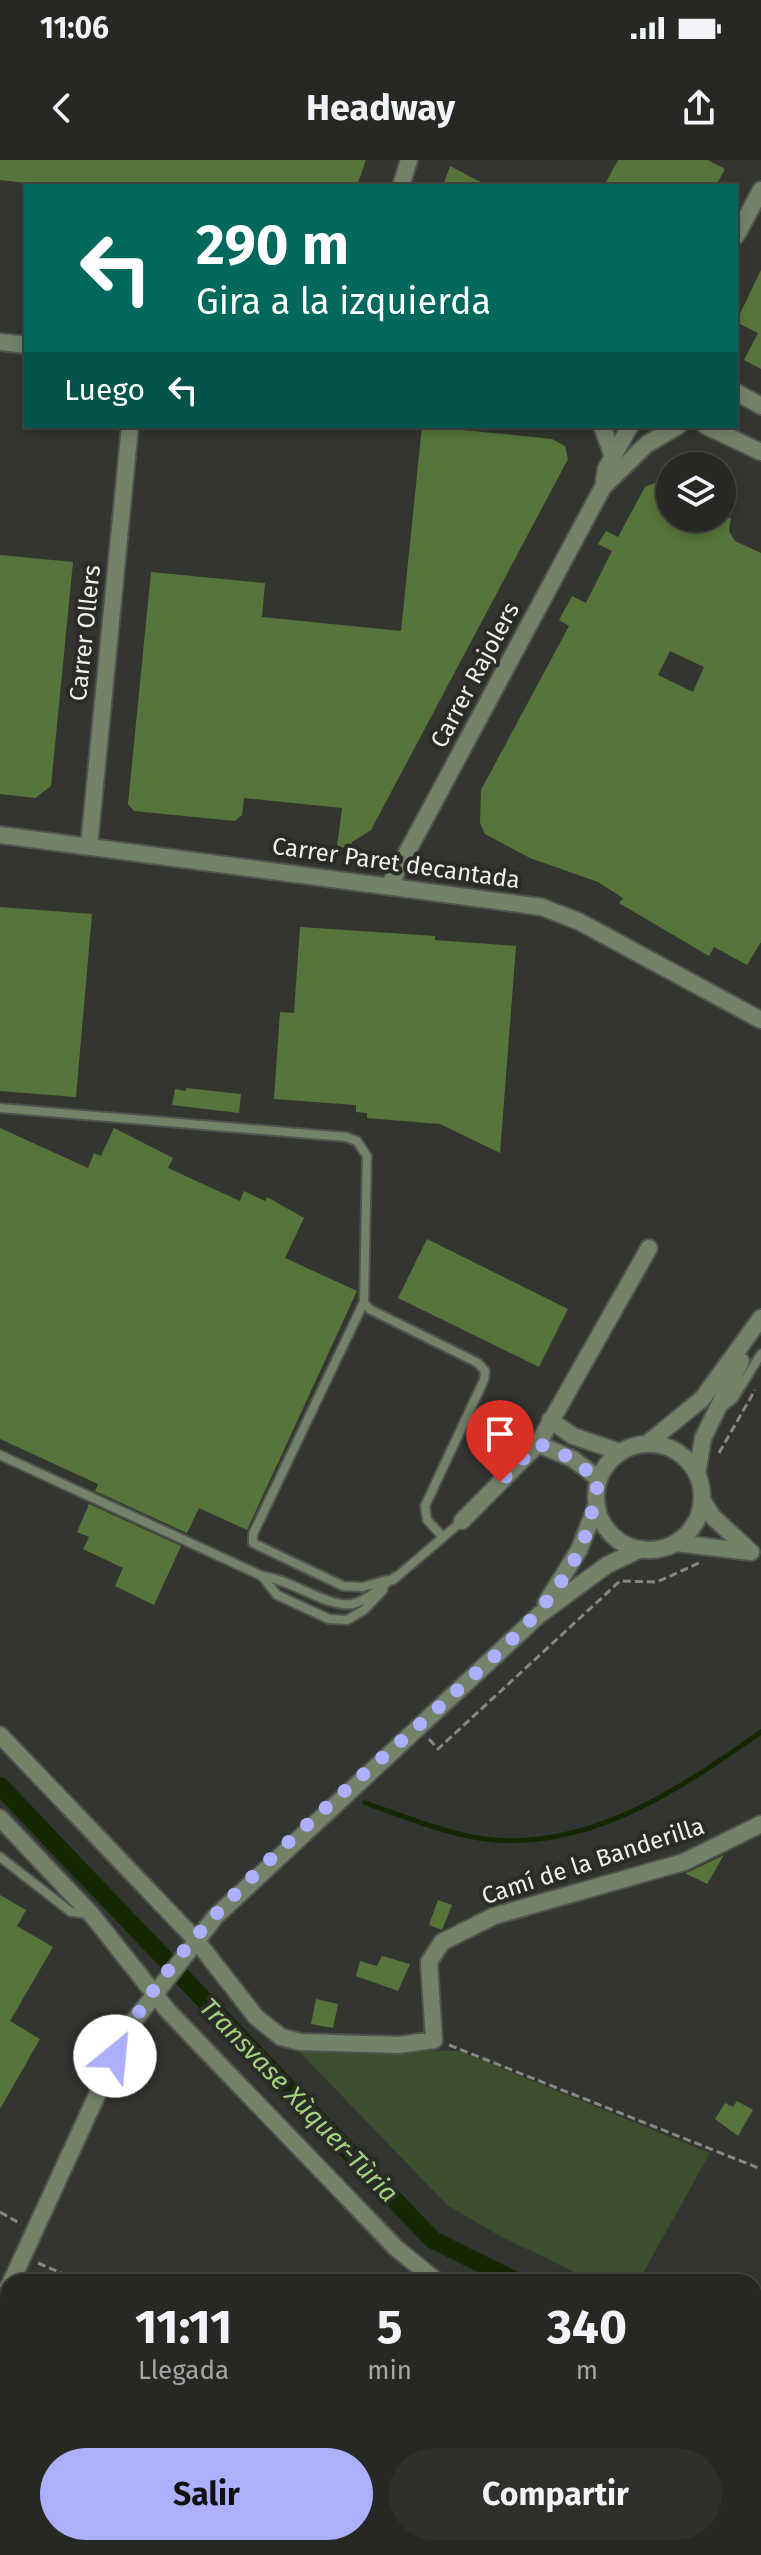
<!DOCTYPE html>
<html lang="es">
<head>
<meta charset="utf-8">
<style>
	:root { --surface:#262824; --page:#2e302c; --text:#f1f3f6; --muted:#a4a6a6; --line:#424441; --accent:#acaffb }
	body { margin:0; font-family:"Fira Sans",sans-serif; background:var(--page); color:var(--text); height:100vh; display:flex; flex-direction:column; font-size:30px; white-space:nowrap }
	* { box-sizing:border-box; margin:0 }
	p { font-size:26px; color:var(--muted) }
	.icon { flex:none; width:44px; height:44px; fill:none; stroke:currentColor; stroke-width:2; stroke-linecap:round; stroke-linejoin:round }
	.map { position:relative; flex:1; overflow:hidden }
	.panel { position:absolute; left:0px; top:2114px; width:762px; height:282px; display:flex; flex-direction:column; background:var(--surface); border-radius:24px 24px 0 0; box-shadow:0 4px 12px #0003,0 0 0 2px var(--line) }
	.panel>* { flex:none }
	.banner { position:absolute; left:24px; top:24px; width:714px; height:244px; border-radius:0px; box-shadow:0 4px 12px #0003,0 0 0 2px var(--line); background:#00695c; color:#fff; overflow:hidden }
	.fabs { position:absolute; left:656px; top:292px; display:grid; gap:16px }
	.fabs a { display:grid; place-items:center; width:80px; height:80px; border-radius:50%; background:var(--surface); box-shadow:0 4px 12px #0003,0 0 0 2px var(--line); font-size:40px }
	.pin { position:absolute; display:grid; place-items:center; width:68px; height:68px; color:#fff; margin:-82px -34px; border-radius:50% 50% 50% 0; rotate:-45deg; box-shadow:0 0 8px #0007 }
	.pin .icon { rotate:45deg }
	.me { position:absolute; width:88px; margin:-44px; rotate:28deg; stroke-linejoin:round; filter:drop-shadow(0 0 6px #0008) }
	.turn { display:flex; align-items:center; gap:28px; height:168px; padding:0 40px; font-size:36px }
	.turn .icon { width:104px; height:104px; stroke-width:2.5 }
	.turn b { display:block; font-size:56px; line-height:68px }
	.then { display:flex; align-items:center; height:76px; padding:0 40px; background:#0003; gap:16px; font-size:30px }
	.eta { display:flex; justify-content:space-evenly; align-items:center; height:136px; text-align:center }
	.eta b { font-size:48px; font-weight:700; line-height:56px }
	.button { display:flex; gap:16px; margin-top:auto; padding:16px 40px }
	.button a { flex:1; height:92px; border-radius:48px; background:var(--accent); color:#111; font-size:32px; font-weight:700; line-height:92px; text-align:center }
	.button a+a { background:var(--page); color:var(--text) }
	.status { display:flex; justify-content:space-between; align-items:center; height:56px; padding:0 40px; background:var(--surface); direction:ltr }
	.status svg { height:22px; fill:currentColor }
	header { display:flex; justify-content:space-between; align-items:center; height:104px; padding:0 40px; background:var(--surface); font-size:36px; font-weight:700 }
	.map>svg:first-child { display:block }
</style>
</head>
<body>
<div class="status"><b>11:06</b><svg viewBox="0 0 49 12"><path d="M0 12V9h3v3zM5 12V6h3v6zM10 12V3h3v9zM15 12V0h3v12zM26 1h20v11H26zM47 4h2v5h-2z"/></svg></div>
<header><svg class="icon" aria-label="back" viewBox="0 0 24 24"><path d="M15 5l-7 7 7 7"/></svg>Headway<svg class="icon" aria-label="share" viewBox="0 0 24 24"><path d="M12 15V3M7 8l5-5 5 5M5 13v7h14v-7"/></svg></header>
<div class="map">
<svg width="761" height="2395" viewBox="0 0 761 2395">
	<rect width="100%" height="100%" fill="#333630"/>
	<g fill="#3d4e2e">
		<path d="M296 1888 459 1891 710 1993 638 2122H595L500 2076 447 2045Z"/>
		<path d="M754 2289 761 2292V2395H466L470 2388H754Z"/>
		<path d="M169 2388H259L277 2395H168Z"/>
	</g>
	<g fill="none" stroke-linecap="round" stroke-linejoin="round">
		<path stroke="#132800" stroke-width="5" d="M365 1643C406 1657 451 1676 494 1680 595 1688 684 1626 761 1572"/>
		<g stroke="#132800" stroke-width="18">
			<path d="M0 1626 433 2080 518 2122"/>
			<path d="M754 2240 761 2243"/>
		</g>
	</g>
	<g fill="#57753b" fill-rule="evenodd">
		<path d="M0 0H366L357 26H51L0 20Z"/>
		<path d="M618 0H708L725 9 716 26H604Z"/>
		<path d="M450 6 488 26H443Z"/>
		<path d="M761 110V209L744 200 758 173 736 162Z"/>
		<path d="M422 266 552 279 565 286 568 299 371 670 352 682 351 688 337 687 342 648 244 638 242 655 235 661 134 651 128 644 151 412 265 423 262 457 401 471Z"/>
		<path d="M664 319 670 322V358H731L729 371 735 381 761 393V782L747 805 714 787 709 796 619 743 623 738 598 722 530 698 485 674 480 663 481 630 569 466 559 460 572 436 586 443 612 391 598 384 606 371 618 377 645 327ZM670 491 704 507 693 532 658 515Z"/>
		<path d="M0 395 73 402 51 626 35 638 0 634Z"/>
		<path d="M0 747 92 754 76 937 0 931Z"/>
		<path d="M300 767 435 776V780L516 786 500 993 440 964 367 958V953L356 952V945L274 939 280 852 294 853Z"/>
		<path d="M186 928 241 934 239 953 172 945 175 929 186 931Z"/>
		<path d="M0 968 88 1008 94 993 101 996 114 968 173 998 168 1008 240 1041 244 1031 265 1041 267 1037 304 1058 285 1098 357 1131 247 1370 199 1348 187 1373 95 1331 98 1324 0 1279Z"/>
		<path d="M427 1079 568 1149 539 1207 398 1138Z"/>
		<path d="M89 1344 181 1386 154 1445 115 1426 123 1408 83 1389 89 1377 77 1372Z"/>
		<path d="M724 1695 707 1724 685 1713 689 1712Z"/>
		<path d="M0 1735 26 1750 17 1766 53 1787 10 1861 40 1879 0 1949Z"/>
		<path d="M438 1740 452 1745 442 1770 429 1765Z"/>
		<path d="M382 1796 410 1804 398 1831 356 1816 360 1801 377 1806Z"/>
		<path d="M316 1839 338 1844 333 1868 311 1864Z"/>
		<path d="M737 1941 753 1950 738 1976 715 1959 725 1943 733 1947Z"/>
	</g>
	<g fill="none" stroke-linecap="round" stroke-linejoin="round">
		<g stroke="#51544e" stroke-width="12">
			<g id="service">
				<path d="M0 948 346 977 357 981 367 996 364 1142 369 1149 478 1203 485 1211 484 1220 425 1346 427 1360 443 1377"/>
				<path d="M364 1142 253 1374V1383L343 1426 363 1427 387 1420"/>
				<path d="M725 1245 733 1239 761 1194"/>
				<path d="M0 1295 262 1416C290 1419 328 1448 352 1444 366 1442 383 1425 395 1417"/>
				<path d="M262 1416 277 1435 329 1459 347 1460 364 1450 383 1430"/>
				<path d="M393 1420 462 1361"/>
				<path d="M0 1697 71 1752 90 1754"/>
			</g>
		</g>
		<g stroke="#51544e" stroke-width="20">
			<g id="minor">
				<path d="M401 26 409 0"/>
				<path d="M736 76 761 30"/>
				<path d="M0 182 26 185"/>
				<path d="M736 232 761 246"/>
				<path d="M602 266 613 297"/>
				<path d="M706 266 761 292"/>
				<path d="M604 321 606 309 630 266"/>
				<path d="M0 675 542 747 580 762 761 860"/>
				<path d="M89 686 130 266"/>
				<path d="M389 726 603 327 647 284 678 266"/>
				<path d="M462 1361 538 1284 649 1088"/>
				<path d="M676 1383 751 1392 713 1357 702 1340"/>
				<path d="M0 1575 196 1780 256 1857 281 1877 300 1882 399 1885 434 1880 429 1802 442 1782 494 1756 684 1702 761 1664"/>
				<path d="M0 1658 91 1754 168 1851 396 2088 438 2122"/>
				<path d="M754 2280 761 2284"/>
			</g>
		</g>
		<g stroke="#51544e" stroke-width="20">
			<g id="tertiary">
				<path d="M550 1260 573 1276 620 1292"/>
				<path d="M648 1283 702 1239 761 1158"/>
				<circle cx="649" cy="1337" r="53"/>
				<path d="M538 1284 573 1299 599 1319"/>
				<path d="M697 1314 703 1278 741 1201"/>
				<path d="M546 1443 579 1390 596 1347"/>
				<path d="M11 2122 127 1870 215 1757 539 1455 607 1405 639 1390"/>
				<path d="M0 2144 8 2127"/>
			</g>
		</g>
		<g stroke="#858883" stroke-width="3" stroke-dasharray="8 4" stroke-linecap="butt">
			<path d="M719 1293 755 1230"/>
			<path d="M429 1579 438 1589 620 1421 657 1422 699 1403"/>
			<path d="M449 1885 761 2009"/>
			<path d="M0 2052 21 2064"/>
			<path d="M38 2103 82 2122"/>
			<path d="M271 2388 290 2395"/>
			<path d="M166 2395V2388"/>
		</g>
		<use href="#service" stroke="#748269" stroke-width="8"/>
		<use href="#minor" stroke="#748269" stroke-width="16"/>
		<use href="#tertiary" stroke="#748269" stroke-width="16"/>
	</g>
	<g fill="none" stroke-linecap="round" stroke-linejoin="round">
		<path stroke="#acaffb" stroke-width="14" stroke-dasharray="0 25.2" d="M115 1896C176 1763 345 1635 453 1534 501 1490 551 1449 580 1389 591 1365 593 1344 599 1319L556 1289 538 1284 500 1322"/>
	</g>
	<g text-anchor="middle" stroke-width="8" stroke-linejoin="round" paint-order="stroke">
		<g font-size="24" fill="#eff0ed" stroke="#292c27">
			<text transform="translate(85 473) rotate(-84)" y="8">Carrer Ollers</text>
			<text transform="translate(475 515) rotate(-62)" y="8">Carrer Rajolers</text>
			<text transform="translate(396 703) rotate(8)" y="8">Carrer Paret decantada</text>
			<text transform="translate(593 1701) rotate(-18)" y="8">Camí de la Banderilla</text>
		</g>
		<g font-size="26" font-style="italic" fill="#a4d17d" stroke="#292c27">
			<text transform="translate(299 1940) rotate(46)" y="9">Transvase Xùquer-Tùria</text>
		</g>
	</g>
</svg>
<div class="fabs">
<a><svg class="icon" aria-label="layers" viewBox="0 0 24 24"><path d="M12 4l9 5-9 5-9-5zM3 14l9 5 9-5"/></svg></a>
</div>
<div class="pin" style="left:500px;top:1322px;background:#d93025"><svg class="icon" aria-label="arrive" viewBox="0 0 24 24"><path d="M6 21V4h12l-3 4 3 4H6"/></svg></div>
<svg class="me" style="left:115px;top:1896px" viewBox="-20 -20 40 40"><circle r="19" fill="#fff"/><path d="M0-13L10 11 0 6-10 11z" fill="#acaffb"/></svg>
<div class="banner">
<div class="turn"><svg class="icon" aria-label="left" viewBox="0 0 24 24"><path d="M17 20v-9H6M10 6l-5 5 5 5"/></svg><div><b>290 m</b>Gira a la izquierda</div></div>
<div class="then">Luego<svg class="icon" aria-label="left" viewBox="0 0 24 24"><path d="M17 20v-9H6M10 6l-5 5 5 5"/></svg></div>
</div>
<section class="panel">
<div class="eta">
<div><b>11:11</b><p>Llegada</p></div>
<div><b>5</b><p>min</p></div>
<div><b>340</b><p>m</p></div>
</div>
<div class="button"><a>Salir</a><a>Compartir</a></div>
</section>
</div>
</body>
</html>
